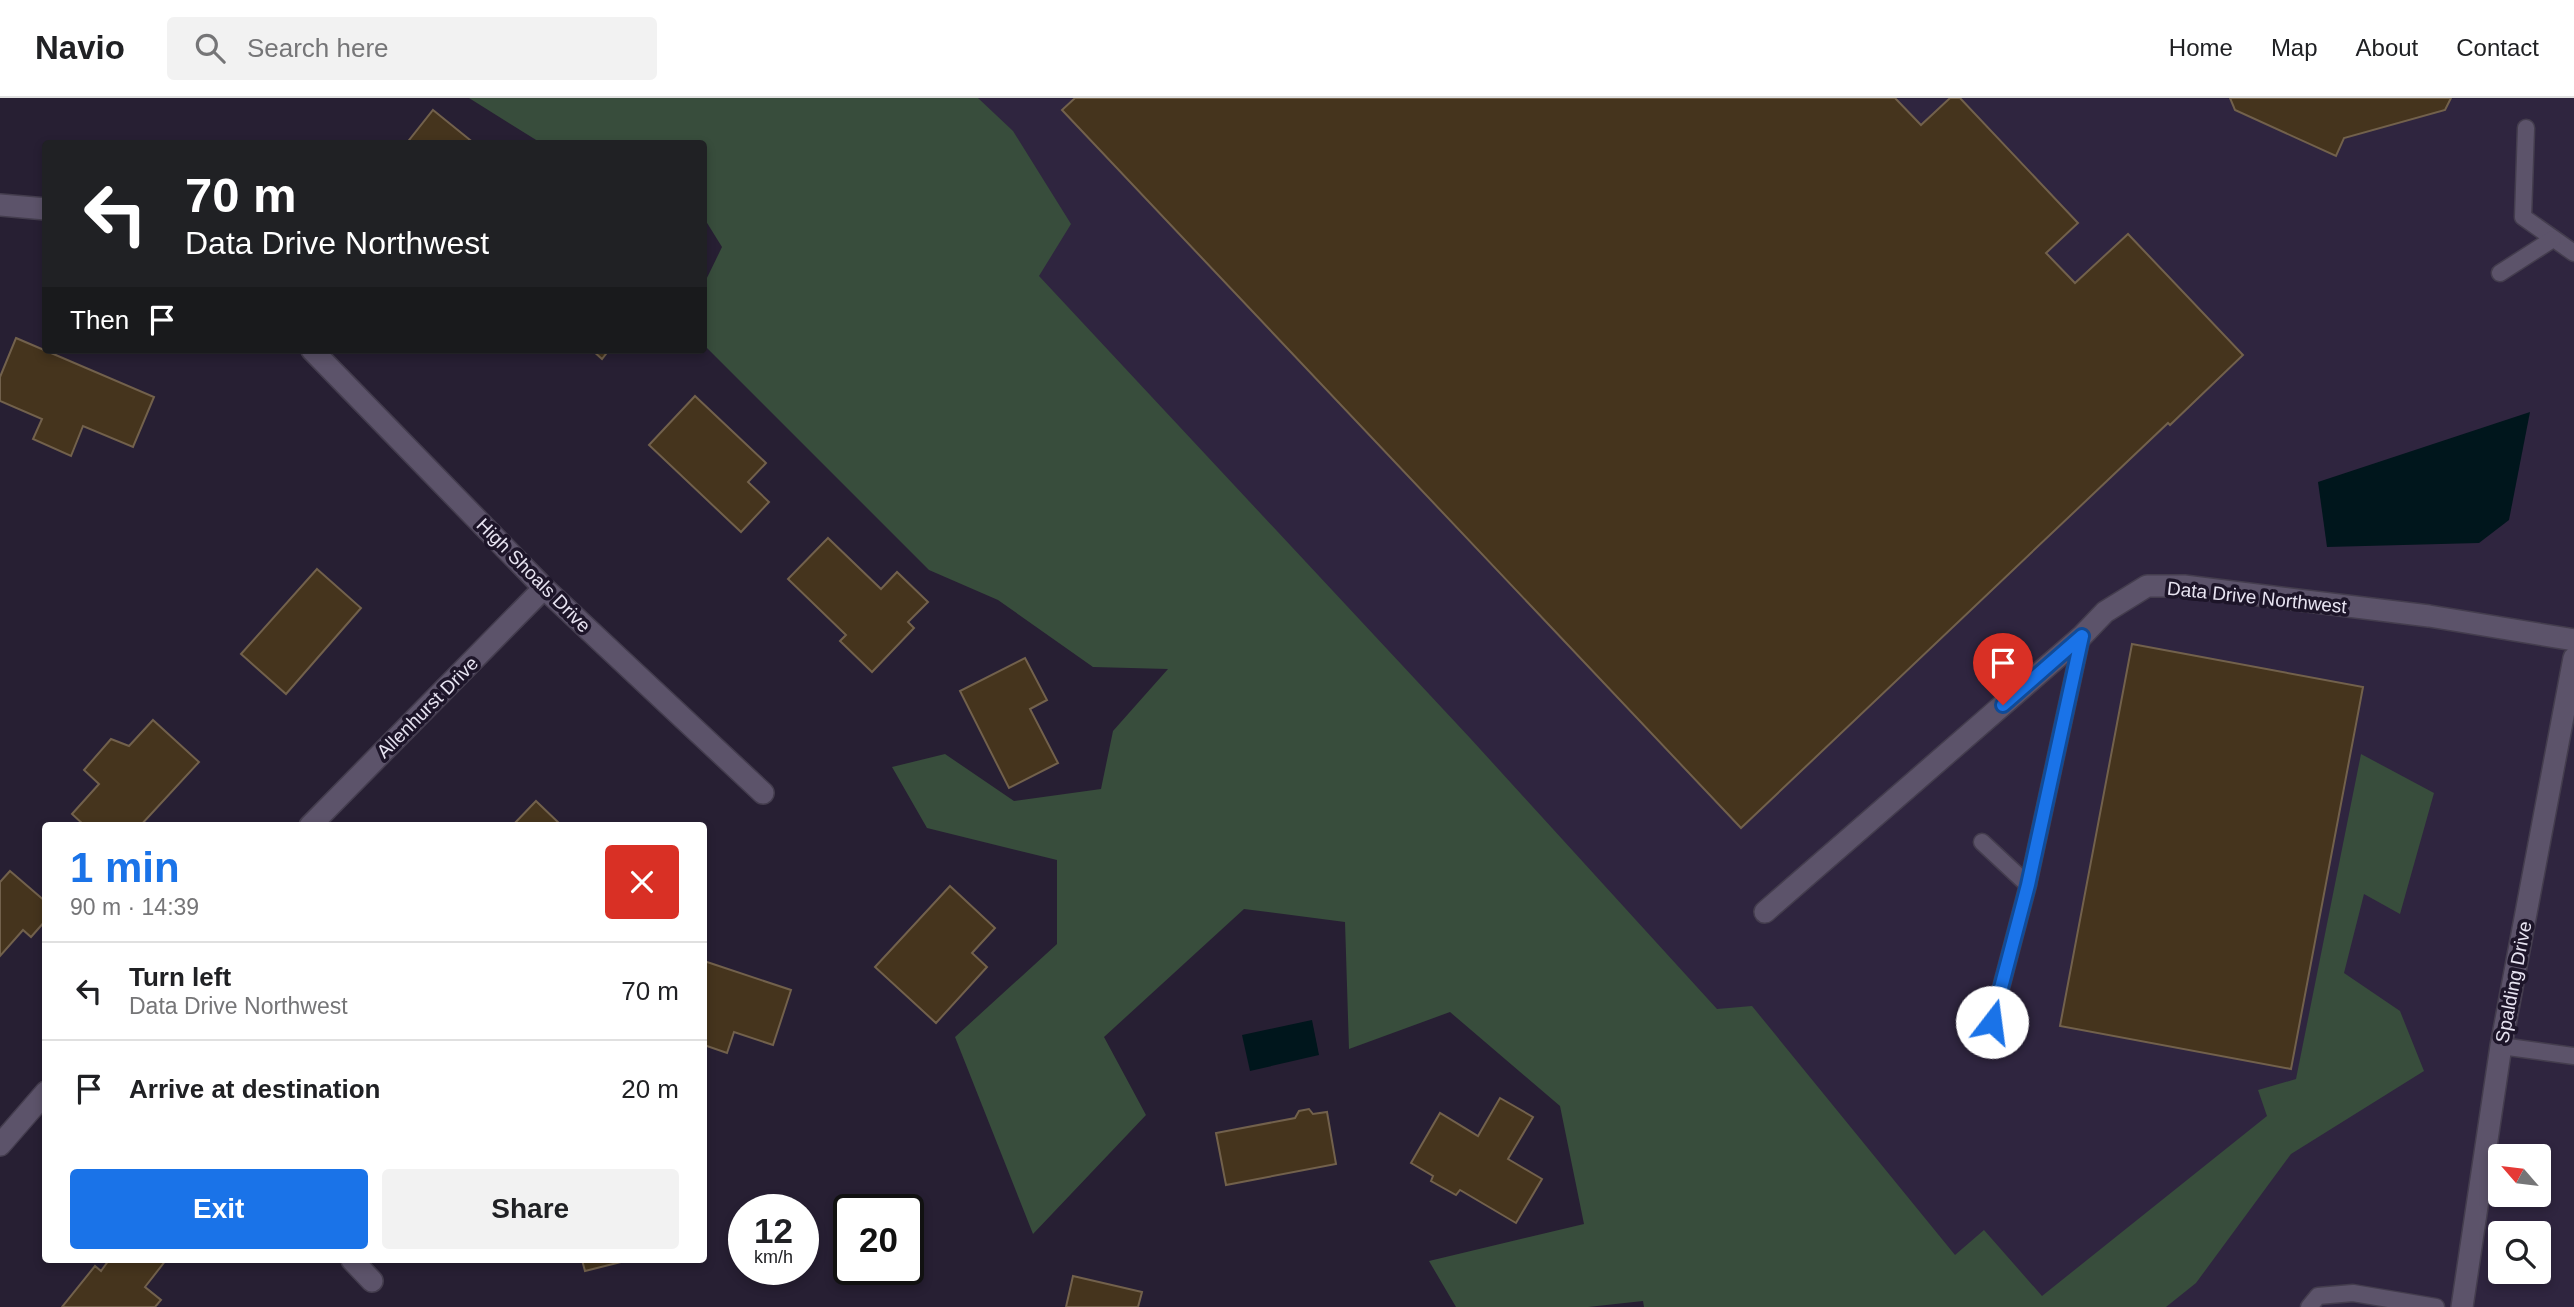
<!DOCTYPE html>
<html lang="en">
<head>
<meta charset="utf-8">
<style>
	:root { --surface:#fff; --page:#f2f2f2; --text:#202124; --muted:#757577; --line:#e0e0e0; --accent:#1a73e8 }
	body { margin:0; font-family:Arial,sans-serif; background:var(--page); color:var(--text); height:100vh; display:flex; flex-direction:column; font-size:26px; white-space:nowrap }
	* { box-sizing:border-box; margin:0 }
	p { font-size:23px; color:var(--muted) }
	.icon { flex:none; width:38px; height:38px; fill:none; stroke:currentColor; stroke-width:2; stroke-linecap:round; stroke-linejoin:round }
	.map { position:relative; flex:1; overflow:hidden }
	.sheet { position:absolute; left:42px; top:724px; width:665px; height:441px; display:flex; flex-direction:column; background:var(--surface); border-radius:7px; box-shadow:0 4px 10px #0003 }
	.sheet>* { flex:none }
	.guide { position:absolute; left:42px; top:42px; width:665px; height:214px; border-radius:7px; box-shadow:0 4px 10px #0003; background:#202124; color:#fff; overflow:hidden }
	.needle { width:46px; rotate:298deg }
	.fabs { position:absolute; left:2488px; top:1046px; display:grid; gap:14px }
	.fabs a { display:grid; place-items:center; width:63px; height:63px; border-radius:7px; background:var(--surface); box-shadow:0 4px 10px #0003; font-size:35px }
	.speed { position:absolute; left:728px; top:1096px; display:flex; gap:14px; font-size:35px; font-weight:700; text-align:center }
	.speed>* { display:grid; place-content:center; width:91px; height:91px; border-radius:50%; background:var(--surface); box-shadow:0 4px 10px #0003; line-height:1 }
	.speed small { font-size:18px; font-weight:400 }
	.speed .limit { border:4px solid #111; border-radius:10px; background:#fff; color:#111 }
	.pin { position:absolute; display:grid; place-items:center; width:60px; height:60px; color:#fff; margin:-72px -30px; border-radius:50% 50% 50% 0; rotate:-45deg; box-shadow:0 0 7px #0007 }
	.pin .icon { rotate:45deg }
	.me { position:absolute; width:77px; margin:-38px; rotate:15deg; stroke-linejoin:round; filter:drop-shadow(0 0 5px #0008) }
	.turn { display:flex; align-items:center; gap:24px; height:147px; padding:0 28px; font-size:32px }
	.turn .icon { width:91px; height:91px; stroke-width:2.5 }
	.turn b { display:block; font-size:49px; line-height:60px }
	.then { display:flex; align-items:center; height:66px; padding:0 28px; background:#0003; gap:14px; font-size:26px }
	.round { display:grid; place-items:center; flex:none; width:74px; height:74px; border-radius:7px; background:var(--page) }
	.headline { display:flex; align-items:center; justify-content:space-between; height:119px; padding:0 28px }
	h1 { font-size:42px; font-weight:700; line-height:52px; color:var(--accent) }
	.button { display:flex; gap:14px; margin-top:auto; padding:14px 28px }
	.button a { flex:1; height:80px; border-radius:7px; background:var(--accent); color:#fff; font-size:28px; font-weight:700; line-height:80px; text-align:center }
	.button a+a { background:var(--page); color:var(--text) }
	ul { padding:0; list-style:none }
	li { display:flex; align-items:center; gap:21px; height:98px; padding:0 28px; border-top:2px solid var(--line) }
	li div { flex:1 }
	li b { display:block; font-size:26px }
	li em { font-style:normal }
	header { display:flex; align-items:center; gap:42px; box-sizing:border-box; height:98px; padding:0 35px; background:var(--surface); border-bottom:2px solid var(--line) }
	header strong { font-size:33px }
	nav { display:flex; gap:38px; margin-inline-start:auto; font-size:24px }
	.search { width:490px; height:63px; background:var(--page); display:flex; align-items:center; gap:18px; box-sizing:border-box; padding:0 24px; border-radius:7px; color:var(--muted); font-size:26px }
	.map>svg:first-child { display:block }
</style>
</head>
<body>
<header>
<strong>Navio</strong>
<div class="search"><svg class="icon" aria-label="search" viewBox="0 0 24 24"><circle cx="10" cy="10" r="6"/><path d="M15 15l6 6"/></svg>Search here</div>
<nav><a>Home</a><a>Map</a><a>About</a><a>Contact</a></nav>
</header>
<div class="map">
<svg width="2574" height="1209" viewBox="0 0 2574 1209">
	<rect width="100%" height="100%" fill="#271f33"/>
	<path fill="#2f253f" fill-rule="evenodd" d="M687 0H2574V1209H1723L1724 1125ZM2501 1059H2539V1097H2501ZM2501 1136H2539V1174H2501Z"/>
	<path fill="#384d3c" d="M469 0H978L1013 33 1071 126 1039 178 1470 640 1717 911 1752 908 1955 1157 1984 1132 2042 1198 2267 1018 2258 992 2296 981 2361 656 2434 695 2400 816 2364 796 2344 875 2400 913 2424 973 2291 1056 2196 1185 2166 1209H1644L1643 1203 1588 1209H1456L1429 1163 1584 1126 1560 1008 1450 914 1349 951 1345 824 1244 811 1104 939 1146 1017 1033 1136 955 939 1057 846V762L927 730 892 669 945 656 1014 703 1101 691 1113 633 1168 571 1093 569 998 502 929 472 704 247V186L722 149 704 120V46L541 45Z"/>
	<g fill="#00161c">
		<path d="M2530 314 2509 422 2479 445 2327 449 2318 384Z"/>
		<path d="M1312 922 1319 957 1250 973 1242 937Z"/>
	</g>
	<g fill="#45341d" stroke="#72614c" stroke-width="2">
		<path d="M1075 0H1895L1921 27 1950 0H1960L2078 125 2046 155 2075 185 2128 136 2243 257 2170 327 2168 325 1741 730 1062 12Z"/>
		<path d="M2230 0H2451L2445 12 2344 40 2336 58 2235 12Z"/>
		<path d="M433 12 475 46H406Z"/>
		<path d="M16 240 154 299 133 349 83 328 71 358 33 341 42 321 0 303V279Z"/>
		<path d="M592 252H609L602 261Z"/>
		<path d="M695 298 766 365 748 384 769 404 741 434 649 347Z"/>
		<path d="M828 440 881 491 897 474 928 504 908 524 914 530 872 574 840 543 846 537 788 481Z"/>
		<path d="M317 471 361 510 286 596 241 556Z"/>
		<path d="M2132 546 2363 589 2291 971 2060 928Z"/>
		<path d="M1025 560 1047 602 1030 611 1058 665 1009 690 960 593Z"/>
		<path d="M153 622 199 664 140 728H85L72 716 99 686 84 672 111 641 129 648Z"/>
		<path d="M536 703 562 728H512Z"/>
		<path d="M10 773 46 804V822L31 839 23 832 0 858V784Z"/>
		<path d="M950 788 995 830 972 855 987 869 936 925 875 869Z"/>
		<path d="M704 863 791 892 773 947 734 934 727 955 704 947Z"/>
		<path d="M1500 1000 1533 1019 1508 1061 1542 1081 1516 1125 1460 1092 1456 1097 1431 1083 1433 1078 1411 1065 1440 1015 1478 1038Z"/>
		<path d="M1309 1011 1313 1016 1327 1014 1336 1066 1226 1087 1216 1035 1295 1020 1299 1013Z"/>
		<path d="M109 1162H166L145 1189 161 1202 155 1209H62L95 1168 101 1173Z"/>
		<path d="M582 1162H629L585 1173Z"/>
		<path d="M1073 1178 1142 1194 1138 1209H1066Z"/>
	</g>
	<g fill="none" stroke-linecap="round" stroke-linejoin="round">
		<g stroke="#443d4e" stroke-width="19">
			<g id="lane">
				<path d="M2526 30 2523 119 2574 155"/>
				<path d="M2500 175 2553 141"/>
				<path d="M1982 744 2028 787"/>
				<path d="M1992 924 2028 787 2082 538"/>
				<path d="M2501 948 2574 958"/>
				<path d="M2309 1209 2318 1198 2353 1195 2436 1209"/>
			</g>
		</g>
		<g stroke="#443d4e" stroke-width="24">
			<g id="street">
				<path d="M0 107 46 111"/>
				<path d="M312 252 544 490 763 695"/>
				<path d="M310 728 544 490"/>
				<path d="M1765 814 2082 538 2105 514 2147 488H2184L2429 518 2574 542"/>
				<path d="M0 1047 46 994"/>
				<path d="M352 1162 372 1183"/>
			</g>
		</g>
		<g stroke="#443d4e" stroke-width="24">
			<path id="secondary" d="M2462 1209 2501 948 2574 560"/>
		</g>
		<use href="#lane" stroke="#5c536a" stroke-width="16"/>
		<use href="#street" stroke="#5c536a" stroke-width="21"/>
		<use href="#secondary" stroke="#5c536a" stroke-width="21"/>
	</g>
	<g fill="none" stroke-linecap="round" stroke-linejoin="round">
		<g stroke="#114b97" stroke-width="18">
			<path id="route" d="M1992 924 2028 787 2082 538 2003 607"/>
		</g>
		<use href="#route" stroke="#1a73e8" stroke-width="12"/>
	</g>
	<g text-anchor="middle" stroke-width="7" stroke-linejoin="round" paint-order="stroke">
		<g font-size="19" fill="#e7e3f1" stroke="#1d1529">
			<text transform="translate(534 477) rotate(45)" y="7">High Shoals Drive</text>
			<text transform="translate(2257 499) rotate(6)" y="7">Data Drive Northwest</text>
			<text transform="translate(427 609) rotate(-45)" y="7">Allenhurst Drive</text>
			<text transform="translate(2513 884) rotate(-79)" y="7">Spalding Drive</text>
		</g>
	</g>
</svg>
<div class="fabs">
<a><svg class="needle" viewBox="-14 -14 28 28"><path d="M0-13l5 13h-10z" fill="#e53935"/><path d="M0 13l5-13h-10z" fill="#757577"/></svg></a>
<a><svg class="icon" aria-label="search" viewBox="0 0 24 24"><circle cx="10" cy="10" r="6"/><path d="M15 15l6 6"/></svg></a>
</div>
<div class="speed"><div>12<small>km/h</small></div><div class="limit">20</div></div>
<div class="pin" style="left:2003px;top:607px;background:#d93025"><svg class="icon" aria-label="arrive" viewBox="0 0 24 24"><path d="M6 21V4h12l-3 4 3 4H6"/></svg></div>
<svg class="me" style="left:1992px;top:924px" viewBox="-20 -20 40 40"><circle r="19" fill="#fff"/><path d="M0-13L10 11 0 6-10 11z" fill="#1a73e8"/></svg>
<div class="guide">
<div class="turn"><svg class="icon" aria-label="left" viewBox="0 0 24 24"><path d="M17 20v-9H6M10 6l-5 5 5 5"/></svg><div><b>70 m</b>Data Drive Northwest</div></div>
<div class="then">Then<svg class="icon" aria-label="arrive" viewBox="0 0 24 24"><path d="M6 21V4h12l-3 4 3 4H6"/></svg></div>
</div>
<section class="sheet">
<div class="headline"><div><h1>1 min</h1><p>90 m · 14:39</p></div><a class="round" style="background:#d93025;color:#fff"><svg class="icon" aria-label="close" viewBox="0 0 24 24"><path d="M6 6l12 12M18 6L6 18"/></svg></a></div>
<ul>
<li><svg class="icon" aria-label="left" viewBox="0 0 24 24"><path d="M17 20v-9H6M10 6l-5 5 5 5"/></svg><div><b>Turn left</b><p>Data Drive Northwest</p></div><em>70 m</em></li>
<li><svg class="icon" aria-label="arrive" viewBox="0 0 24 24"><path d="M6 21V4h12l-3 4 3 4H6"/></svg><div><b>Arrive at destination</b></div><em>20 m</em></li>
</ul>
<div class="button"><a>Exit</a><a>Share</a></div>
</section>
</div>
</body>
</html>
